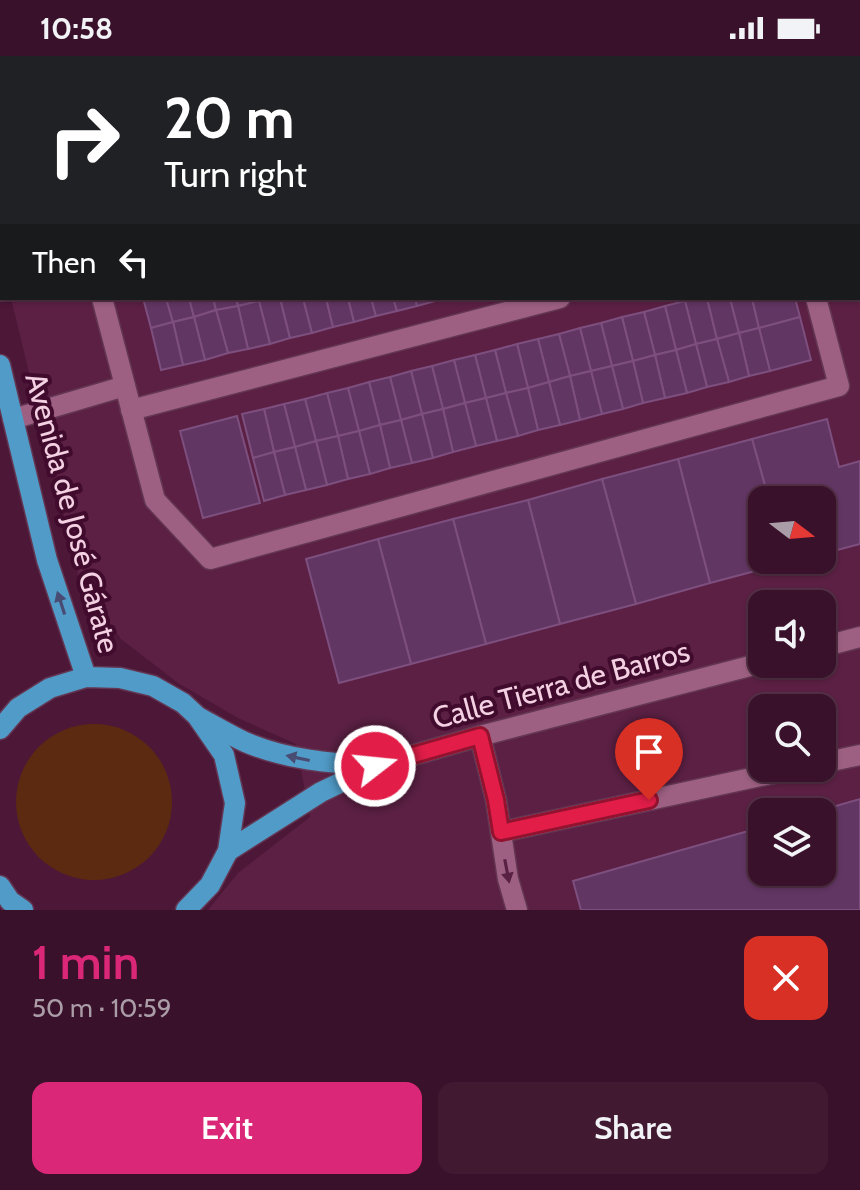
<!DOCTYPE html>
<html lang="en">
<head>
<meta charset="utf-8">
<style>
	:root { --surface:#3a112a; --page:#411a32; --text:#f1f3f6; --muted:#ab9da8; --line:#543147; --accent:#db2777 }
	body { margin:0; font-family:Cabin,sans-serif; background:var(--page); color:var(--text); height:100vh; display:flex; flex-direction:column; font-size:30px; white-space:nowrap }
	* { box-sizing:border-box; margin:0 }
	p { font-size:26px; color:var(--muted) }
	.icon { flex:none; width:44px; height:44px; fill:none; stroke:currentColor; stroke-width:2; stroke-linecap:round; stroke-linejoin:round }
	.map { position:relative; height:854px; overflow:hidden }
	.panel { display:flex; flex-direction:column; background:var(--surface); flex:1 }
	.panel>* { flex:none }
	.guide { position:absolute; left:0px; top:0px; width:860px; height:244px; box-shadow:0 2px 6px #0004,0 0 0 2px var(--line); background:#202124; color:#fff; overflow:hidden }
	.needle { width:52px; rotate:106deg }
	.controls { position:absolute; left:748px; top:430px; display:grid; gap:16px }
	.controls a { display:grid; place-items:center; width:88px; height:88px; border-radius:16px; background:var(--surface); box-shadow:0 2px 6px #0004,0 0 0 2px var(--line); font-size:40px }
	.pin { position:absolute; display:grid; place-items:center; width:68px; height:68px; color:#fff; margin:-82px -34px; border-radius:50% 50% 50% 0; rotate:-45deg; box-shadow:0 0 8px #0007 }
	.pin .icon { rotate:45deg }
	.me { position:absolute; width:88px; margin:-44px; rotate:74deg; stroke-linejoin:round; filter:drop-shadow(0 0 6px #0008) }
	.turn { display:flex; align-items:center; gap:28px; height:168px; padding:0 32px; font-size:36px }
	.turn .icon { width:104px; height:104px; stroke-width:2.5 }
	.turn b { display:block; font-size:56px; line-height:68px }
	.then { display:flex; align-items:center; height:76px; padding:0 32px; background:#0003; gap:16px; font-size:30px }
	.round { display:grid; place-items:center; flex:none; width:84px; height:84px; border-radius:16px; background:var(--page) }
	.head { display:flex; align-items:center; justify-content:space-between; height:136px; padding:0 32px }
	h1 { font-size:48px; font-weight:600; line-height:60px; color:var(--accent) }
	.action { display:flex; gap:16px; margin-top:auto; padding:16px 32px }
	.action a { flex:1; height:92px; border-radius:16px; background:var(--accent); color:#fff; font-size:32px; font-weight:600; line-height:92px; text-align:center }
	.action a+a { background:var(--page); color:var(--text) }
	.status { display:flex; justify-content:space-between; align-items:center; height:56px; padding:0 40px; background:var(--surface); direction:ltr }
	.status svg { height:22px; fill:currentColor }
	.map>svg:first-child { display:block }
</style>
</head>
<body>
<div class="status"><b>10:58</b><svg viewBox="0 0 49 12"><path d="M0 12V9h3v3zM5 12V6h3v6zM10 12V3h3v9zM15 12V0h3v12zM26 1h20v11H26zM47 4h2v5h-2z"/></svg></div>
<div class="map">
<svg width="860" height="854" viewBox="0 0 860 854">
	<rect width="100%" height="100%" fill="#4d1738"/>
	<path fill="#5c2044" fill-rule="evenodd" d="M0 0H860V854H208L238 817 310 761 296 688 238 662 178 627 121 583 79 523 11 242H858V2H2V206L0 198ZM762 444H822V504H762ZM762 548H822V608H762ZM762 652H822V712H762ZM762 756H822V816H762Z"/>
	<circle fill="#5c2a10" cx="94" cy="746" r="78"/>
	<g fill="#623663" stroke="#7d4f7e" stroke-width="2">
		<path d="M313 0H359L360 2H314Z"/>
		<path d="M359 0H407V2H360Z"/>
		<path d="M407 0H453L454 2H407Z"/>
		<path d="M453 0H500L501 2H454Z"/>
		<path d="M500 0H536L528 2H501Z"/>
		<path d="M546 0H577L578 2H546Z"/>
		<path d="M577 0H609V2H578Z"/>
		<rect x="609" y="0" width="31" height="2"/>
		<rect x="640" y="0" width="30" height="2"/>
		<path d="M670 0H702L703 2H670Z"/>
		<path d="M840 0H860V55H858V2H840Z"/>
		<path d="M143 242H166L173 266 151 272Z"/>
		<path d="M166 242H189L194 261 173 266Z"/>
		<path d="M189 242H213L216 254 194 261Z"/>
		<path d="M213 242H236L238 250 216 254Z"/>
		<path d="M236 242H258L259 245 238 250Z"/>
		<path d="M269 242H280L290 282 270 288 259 245Z"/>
		<path d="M280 242H303L312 277 290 282Z"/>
		<path d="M303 242H326L333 271 312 277Z"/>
		<path d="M326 242H348L354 266 333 271Z"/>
		<path d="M348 242H371L376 260 354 266Z"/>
		<path d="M371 242H393L397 255 376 260Z"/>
		<path d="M393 242H415L417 250 397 255Z"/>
		<path d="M415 242H439V244L417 250Z"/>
		<path d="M699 242H707L717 283 696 288 685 245Z"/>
		<path d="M707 242H730L739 277 717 283Z"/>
		<path d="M730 242H752L759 272 739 277Z"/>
		<path d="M752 242H795L800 261 759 272Z"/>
		<path d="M259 245 270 288 248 293 238 250Z"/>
		<path d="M685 245 696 288 676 294 665 250Z"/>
		<path d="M238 250 248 293 228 297 216 254Z"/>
		<path d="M665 250 676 294 655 299 644 256Z"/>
		<path d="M216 254 228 297 205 304 194 261Z"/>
		<path d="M644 256 655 299 633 305 622 261Z"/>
		<path d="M194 261 205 304 183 309 173 266Z"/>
		<path d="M622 261 633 305 612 310 601 267Z"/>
		<path d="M800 261 811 304 770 315 759 272Z"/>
		<path d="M173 266 183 309 161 314 151 272Z"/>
		<path d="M601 267 612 310 591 315 580 272Z"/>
		<path d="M580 272 591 315 570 320 559 278Z"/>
		<path d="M759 272 770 315 749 320 739 277Z"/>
		<path d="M739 277 749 320 729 326 717 283Z"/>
		<path d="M559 278 570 320 549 326 538 283Z"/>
		<path d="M538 283 549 326 528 332 517 288Z"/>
		<path d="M717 283 729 326 707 331 696 288Z"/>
		<path d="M517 288 528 332 506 337 495 294Z"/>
		<path d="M696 288 707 331 687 337 676 294Z"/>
		<path d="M495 294 506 337 486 342 475 299Z"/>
		<path d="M676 294 687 337 665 342 655 299Z"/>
		<path d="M475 299 486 342 465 347 454 304Z"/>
		<path d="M655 299 665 342 643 347 633 305Z"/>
		<path d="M454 304 465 347 443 353 432 310Z"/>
		<path d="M633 305 643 347 623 353 612 310Z"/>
		<path d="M432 310 443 353 422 358 411 315Z"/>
		<path d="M612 310 623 353 602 358 591 315Z"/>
		<path d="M411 315 422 358 401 364 390 321Z"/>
		<path d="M591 315 602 358 580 364 570 320Z"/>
		<path d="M570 320 580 364 560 369 549 326Z"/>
		<path d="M390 321 401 364 380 369 369 326Z"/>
		<path d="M369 326 380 369 359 375 348 332Z"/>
		<path d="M549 326 560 369 538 374 528 332Z"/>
		<path d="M348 332 359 375 338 380 327 337Z"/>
		<path d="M528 332 538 374 518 380 506 337Z"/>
		<path d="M327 337 338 380 316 385 305 343Z"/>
		<path d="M506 337 518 380 497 385 486 342Z"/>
		<path d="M486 342 497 385 476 390 465 347Z"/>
		<path d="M305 343 316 385 295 391 284 348Z"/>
		<path d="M465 347 476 390 453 396 443 353Z"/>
		<path d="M284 348 295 391 274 396 264 353Z"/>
		<path d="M264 353 274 396 253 402 242 358Z"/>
		<path d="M443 353 453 396 433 402 422 358Z"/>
		<path d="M422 358 433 402 412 407 401 364Z"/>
		<path d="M237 360 260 447 203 462 180 375Z"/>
		<path d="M827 363 839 411 860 405V488L822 498V444H769L752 383Z"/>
		<path d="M401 364 412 407 390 412 380 369Z"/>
		<path d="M380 369 390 412 370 418 359 375Z"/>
		<path d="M359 375 370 418 348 423 338 380Z"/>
		<path d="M338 380 348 423 327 429 316 385Z"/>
		<path d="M752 383 769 444H762V504H785V507L710 527 678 403Z"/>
		<path d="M316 385 327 429 306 434 295 391Z"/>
		<path d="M295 391 306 434 285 439 274 396Z"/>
		<path d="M274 396 285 439 264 445 253 402Z"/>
		<path d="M678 403 710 527 636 548 602 423Z"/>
		<path d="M602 423 636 548 560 568 528 444Z"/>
		<path d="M528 444 560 568 486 588 453 463Z"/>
		<path d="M453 463 486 588 411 608 378 483Z"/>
		<path d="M378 483 411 608 339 627 306 503Z"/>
		<path d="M860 743V854H581L573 825 762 771V816H822V756H815Z"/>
	</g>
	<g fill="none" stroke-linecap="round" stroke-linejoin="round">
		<g stroke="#633652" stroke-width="23">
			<g id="minor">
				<path d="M752 0V2"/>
				<path d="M810 0V2"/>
				<path d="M174 2 182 0"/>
				<path d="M858 174 860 181"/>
				<path d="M102 242 155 444 210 503 839 330 816 242"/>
				<path d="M131 354 560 242"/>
				<path d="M13 363 125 330"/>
				<path d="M822 591 860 581"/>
				<path d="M480 680 496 744 508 823 517 854"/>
				<path d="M822 707 860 699"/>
				<path d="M375 710 480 680 762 607"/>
				<path d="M501 776 798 712"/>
			</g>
		</g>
		<g stroke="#633652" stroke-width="23">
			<g id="major">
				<path d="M0 309 47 504 86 621"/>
				<path d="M200 662C215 670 230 679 245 686 287 704 330 707 375 710"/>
				<path d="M0 673 18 652 50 632 86 621 120 622 153 630 183 647 197 660 224 699 235 747 228 795 210 829 186 854"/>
				<path d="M228 795 321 736 373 711"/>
				<path d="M0 830 10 845 23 854"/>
			</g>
		</g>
		<use href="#minor" stroke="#9d6082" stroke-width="20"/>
		<use href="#major" stroke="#519bc8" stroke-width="20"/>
	</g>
	<defs><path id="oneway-solid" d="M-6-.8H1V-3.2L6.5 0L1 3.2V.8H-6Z" transform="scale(2)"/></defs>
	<g fill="#484c73">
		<use href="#oneway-solid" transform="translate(61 547) rotate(-108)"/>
		<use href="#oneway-solid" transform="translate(298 702) rotate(-168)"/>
	</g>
	<use fill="#582043" href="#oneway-solid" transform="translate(507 815) rotate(79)"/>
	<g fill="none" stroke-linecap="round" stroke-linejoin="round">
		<g stroke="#92132f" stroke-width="20">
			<path id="route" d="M375 710 480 680 496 744 501 776 649 744"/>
		</g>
		<use href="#route" stroke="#e11d48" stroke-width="14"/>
	</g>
	<g text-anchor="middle" stroke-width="8" stroke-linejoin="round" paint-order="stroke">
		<g font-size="30" fill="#f3d0e2" stroke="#410b2e">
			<text transform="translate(72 457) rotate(75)" y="10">Avenida de José Gárate</text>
			<text transform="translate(561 629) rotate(-15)" y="10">Calle Tierra de Barros</text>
		</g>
	</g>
</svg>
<div class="controls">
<a><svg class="needle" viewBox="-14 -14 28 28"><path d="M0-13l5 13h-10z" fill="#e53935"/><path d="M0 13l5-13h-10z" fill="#ab9da8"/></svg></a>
<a><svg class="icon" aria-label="sound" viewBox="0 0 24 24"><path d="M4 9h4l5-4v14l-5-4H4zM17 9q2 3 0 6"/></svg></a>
<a><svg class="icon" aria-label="search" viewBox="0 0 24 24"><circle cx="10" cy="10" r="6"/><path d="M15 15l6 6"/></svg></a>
<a><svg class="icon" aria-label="layers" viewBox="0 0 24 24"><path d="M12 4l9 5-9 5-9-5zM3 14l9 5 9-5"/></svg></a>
</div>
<div class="pin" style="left:649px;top:744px;background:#d93025"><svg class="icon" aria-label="arrive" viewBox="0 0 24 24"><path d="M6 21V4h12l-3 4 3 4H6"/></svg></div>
<svg class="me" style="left:375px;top:710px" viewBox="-20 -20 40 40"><circle r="17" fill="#e11d48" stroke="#fff" stroke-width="3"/><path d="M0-11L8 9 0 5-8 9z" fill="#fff"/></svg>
<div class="guide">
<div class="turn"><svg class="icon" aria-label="right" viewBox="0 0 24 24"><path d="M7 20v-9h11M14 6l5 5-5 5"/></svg><div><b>20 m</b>Turn right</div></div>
<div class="then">Then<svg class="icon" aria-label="left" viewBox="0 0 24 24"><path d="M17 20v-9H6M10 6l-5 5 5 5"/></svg></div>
</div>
</div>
<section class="panel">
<div class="head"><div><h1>1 min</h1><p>50 m · 10:59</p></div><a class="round" style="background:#d93025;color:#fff"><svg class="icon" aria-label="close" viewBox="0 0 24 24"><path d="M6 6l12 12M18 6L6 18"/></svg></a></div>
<div class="action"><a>Exit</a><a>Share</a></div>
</section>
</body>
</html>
